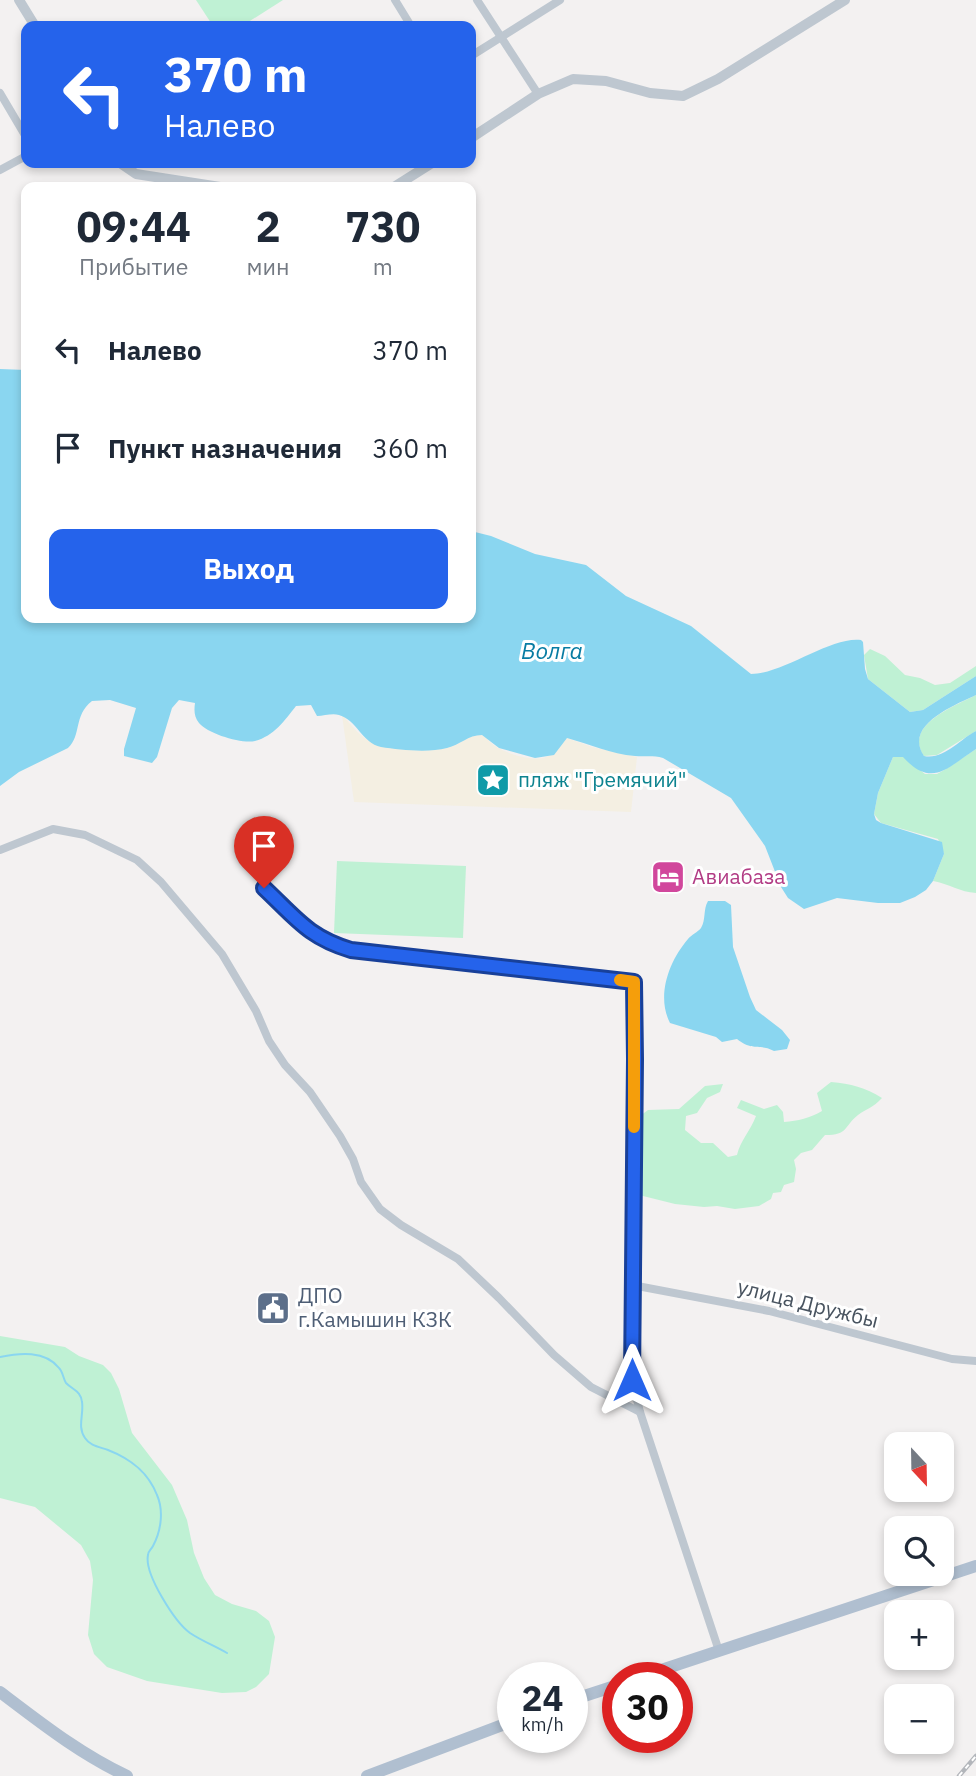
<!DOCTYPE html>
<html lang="ru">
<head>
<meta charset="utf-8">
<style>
	:root { --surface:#fff; --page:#f6f6f7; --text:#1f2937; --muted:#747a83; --accent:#2563eb }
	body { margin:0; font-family:"IBM Plex Sans",sans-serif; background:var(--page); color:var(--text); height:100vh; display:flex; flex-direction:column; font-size:26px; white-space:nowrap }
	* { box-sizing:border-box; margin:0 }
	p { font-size:23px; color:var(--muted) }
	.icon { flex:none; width:38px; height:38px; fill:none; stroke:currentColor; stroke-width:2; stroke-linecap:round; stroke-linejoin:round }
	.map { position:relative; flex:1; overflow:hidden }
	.side { position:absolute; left:21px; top:182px; width:455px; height:441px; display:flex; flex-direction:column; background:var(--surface); border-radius:14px; box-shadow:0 4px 10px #0003 }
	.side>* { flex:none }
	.top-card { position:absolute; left:21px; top:21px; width:455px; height:147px; border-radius:14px; box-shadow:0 4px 10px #0003; background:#2563eb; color:#fff; overflow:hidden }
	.needle { width:46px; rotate:158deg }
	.fabs { position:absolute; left:884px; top:1432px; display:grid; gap:14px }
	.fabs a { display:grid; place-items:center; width:70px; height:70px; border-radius:14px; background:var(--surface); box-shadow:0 4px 10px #0003; font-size:35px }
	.speed { position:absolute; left:497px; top:1662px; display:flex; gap:14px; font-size:35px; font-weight:700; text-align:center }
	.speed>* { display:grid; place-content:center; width:91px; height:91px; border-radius:50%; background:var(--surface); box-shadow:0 4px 10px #0003; line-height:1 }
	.speed small { font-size:18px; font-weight:400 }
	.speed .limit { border:10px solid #d22; background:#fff; color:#111 }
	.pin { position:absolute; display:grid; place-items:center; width:60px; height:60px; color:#fff; margin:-72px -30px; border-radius:50% 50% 50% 0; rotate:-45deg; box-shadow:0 0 7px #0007 }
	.pin .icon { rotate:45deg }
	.me { position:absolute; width:77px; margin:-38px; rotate:0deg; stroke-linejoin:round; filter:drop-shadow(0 0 5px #0008) }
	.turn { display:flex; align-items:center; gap:24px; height:147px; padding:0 28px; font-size:32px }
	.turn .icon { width:91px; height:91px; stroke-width:2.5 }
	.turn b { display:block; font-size:49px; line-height:60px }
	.eta { display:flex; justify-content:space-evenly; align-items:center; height:119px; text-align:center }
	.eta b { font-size:42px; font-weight:800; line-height:49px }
	.action { display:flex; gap:14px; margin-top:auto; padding:14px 28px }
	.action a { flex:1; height:80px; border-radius:14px; background:var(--accent); color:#fff; font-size:28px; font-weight:800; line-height:80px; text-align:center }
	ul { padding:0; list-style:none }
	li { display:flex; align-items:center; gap:21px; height:98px; padding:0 28px }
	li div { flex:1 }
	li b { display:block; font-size:26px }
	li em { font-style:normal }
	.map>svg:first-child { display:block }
</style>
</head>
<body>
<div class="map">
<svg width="976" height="1776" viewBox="0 0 976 1776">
	<rect width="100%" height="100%" fill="#f3f1f1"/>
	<g fill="#bff1d4">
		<path d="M196 0H283L242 26H213Z"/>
		<path d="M870 649 885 656 905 675 920 678 935 685 950 683 976 666V676L923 710 910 712 868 679 864 655Z"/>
		<path d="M976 695V731L937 755 924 756C903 725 955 706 976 695Z"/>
		<path d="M976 749V893C960 892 949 884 933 881L944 854 938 839 881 823 874 814 878 793 893 757H904L925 774H937L946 769Z"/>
		<path d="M337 861 466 866 463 938 334 933Z"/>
		<path d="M831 1082C851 1084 865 1087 882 1098 872 1109 867 1108 858 1115 843 1127 849 1135 825 1135L812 1150 801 1153 794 1160 796 1169 794 1182 784 1185 781 1192 773 1193 771 1199 759 1206 735 1209 717 1206 704 1207 675 1204 639 1195 640 1116 648 1110 679 1109 705 1086 723 1084 720 1092 707 1098 697 1113 686 1116 685 1130 701 1143H713L728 1157 737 1155C740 1141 751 1130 756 1116L737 1108 741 1100 764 1109 777 1105 783 1112 784 1122C798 1121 810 1118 822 1111L817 1093Z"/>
		<path d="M0 1336 65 1347 79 1356 103 1365 111 1373 119 1389 132 1433 172 1485 187 1520 194 1553 204 1578 215 1595 232 1604 256 1611 269 1621 275 1637 269 1674 256 1687 246 1692 222 1693 147 1681 107 1667 94 1654 88 1635 93 1580 90 1561 81 1545 35 1507 0 1498Z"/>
	</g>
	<path fill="#f4efe2" d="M342 715C350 723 357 733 366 739 381 750 428 753 447 748 460 745 468 735 482 735 487 738 490 743 495 746 507 754 533 762 546 757 556 754 561 744 567 738L592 747 637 757 631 812 354 802Z"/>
	<g fill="#8ad6f0">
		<path d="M0 369 26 370V618H471V531L491 536 535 554 586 565 626 596 691 626 751 674C783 674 831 636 861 640L863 642 865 669 868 679 910 712 923 710 976 676V695C955 705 903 725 924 756 944 760 960 739 976 731V749C948 767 932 789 903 757H893L878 793 874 814 876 820 881 823 942 842 944 854 933 881 926 890 915 897 900 903H878L837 898 804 909 788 898 781 887 765 846 731 798 663 758C653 755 645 757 635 756 611 754 589 744 567 738L554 755 535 758 499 748 482 735C468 735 460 745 447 748 428 753 400 750 381 747 362 743 357 720 339 715 332 713 324 716 317 716L311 705 296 706C285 720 274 736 255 741 242 744 208 734 199 723 194 717 194 710 195 703L179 700 172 708 157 757 152 763 124 756V749L136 708 110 700 92 701C73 716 82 735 68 748L19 772 0 786Z"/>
		<path d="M708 901H725L731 905 733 947 750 997 756 1010 782 1030 790 1040 787 1049 774 1051C759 1043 753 1052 737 1039L722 1042 716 1037 670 1023C656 996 669 961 688 939 691 935 698 932 701 928 706 920 703 909 708 901Z"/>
	</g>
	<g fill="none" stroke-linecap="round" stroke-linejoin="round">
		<path stroke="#8ad6f0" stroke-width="2" d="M0 1357C19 1353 45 1350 59 1368 63 1372 63 1378 66 1383 73 1390 81 1391 82 1402 84 1414 77 1427 85 1438 90 1446 100 1447 108 1450 131 1459 148 1472 157 1495 164 1511 161 1531 153 1546 151 1550 148 1551 148 1555 144 1574 175 1622 190 1633 202 1641 215 1646 227 1653"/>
		<g stroke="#bec7d0" stroke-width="8">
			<path d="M395 0 411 26"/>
			<path d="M477 0 538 94"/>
			<path d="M471 56 560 0"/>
			<path d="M0 93 26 137"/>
			<path d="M0 170 26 156"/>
			<path d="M0 850 53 829 85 835 137 860 161 882 222 954 256 1011 269 1041 285 1065 310 1092 340 1136 353 1159 361 1182 380 1209 401 1225 458 1259 499 1298 554 1355 591 1387 640 1412"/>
			<path d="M264 888C296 918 308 937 351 950L633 982 635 1059 632 1380 640 1412 719 1651"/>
			<path d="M632 1285 769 1311 952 1359 976 1361"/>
		</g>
		<g stroke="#bec7d0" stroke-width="10">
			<path d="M19 0 35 26"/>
			<path d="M471 138 538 94 573 79 606 81 650 93 683 96 718 79 845 0"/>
			<path d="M120 163 136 174 220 187"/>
			<path d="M394 187 432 163"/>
		</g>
		<g stroke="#b0bfd0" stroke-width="12">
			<path d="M637 1678 976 1566"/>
			<path d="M0 1692C41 1723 80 1754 127 1776"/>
			<path d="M572 1700 618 1685"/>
			<path d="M367 1776 513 1721"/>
		</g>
		<g stroke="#b3b6bb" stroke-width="4.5">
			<path id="rail" d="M959 1776 976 1756"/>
		</g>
		<use href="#rail" stroke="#fff" stroke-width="2" stroke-dasharray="5" stroke-linecap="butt"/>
	</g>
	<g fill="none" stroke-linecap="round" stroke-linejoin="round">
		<g stroke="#184099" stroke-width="18">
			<path id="route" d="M264 888C296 918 308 937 351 950L634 982 635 1059 632 1380"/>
		</g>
		<use href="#route" stroke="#2563eb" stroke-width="12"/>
		<path stroke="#f59e0b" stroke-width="12" d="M620 980 634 982V1127"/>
	</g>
	<defs>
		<g id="sight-square" transform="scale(1.75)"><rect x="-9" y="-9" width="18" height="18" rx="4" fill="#0f9aa8" stroke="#fff"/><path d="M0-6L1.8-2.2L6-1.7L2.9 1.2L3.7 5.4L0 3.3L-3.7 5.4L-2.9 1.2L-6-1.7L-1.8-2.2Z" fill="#fff"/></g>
		<g id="hotel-square" transform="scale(1.75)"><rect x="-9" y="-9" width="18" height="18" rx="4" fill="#d1479c" stroke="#fff"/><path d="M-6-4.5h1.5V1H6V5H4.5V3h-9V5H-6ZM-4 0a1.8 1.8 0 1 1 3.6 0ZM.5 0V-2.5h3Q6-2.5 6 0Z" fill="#fff"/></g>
		<g id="civic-square" transform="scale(1.75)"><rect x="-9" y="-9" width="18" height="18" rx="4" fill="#5c6f8a" stroke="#fff"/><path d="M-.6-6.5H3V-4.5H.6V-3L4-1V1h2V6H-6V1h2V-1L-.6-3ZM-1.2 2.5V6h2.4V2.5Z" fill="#fff"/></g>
	</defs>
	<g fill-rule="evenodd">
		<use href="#sight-square" x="493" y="780"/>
		<use href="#hotel-square" x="668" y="877"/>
		<use href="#civic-square" x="273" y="1308"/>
	</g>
	<g text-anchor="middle" stroke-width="6" stroke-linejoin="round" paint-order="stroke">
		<g font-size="21" fill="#0d838f" stroke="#fff" text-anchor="start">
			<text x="518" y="787">пляж "Гремячий"</text>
		</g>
		<g font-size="21" fill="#b23c85" stroke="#fff" text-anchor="start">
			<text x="692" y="884">Авиабаза</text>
		</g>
		<g font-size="21" fill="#4e5e75" stroke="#fff" text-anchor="start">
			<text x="298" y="1303">ДПО<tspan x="298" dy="24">г.Камышин КЗК</tspan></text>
		</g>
		<g font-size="21" fill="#48535f" stroke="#fff">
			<text transform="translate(808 1304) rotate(14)" y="7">улица Дружбы</text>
		</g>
		<g font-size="23" font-style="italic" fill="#087ca3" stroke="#fff">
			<text x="552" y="659">Волга</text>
		</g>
	</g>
</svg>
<div class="fabs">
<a><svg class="needle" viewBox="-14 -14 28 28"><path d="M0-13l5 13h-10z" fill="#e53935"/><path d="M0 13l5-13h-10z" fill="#747a83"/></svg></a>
<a><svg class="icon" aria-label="search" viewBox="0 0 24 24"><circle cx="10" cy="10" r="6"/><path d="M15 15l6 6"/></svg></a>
<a>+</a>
<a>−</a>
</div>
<div class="speed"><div>24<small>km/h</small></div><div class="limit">30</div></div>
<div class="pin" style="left:264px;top:888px;background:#d93025"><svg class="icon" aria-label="arrive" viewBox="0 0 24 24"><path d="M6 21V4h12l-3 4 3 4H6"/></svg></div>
<svg class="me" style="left:632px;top:1380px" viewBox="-20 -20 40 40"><path d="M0-17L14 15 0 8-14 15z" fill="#2563eb" stroke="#fff" stroke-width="4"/></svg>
<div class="top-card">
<div class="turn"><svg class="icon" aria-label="left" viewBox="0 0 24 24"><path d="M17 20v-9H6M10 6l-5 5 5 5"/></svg><div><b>370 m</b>Налево</div></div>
</div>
<section class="side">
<div class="eta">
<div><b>09:44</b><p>Прибытие</p></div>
<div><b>2</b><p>мин</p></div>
<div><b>730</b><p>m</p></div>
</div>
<ul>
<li><svg class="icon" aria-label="left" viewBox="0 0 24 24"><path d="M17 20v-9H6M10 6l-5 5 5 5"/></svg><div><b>Налево</b></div><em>370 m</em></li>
<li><svg class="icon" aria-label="arrive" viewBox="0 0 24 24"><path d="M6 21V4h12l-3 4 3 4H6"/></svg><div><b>Пункт назначения</b></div><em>360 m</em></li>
</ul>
<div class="action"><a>Выход</a></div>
</section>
</div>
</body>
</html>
